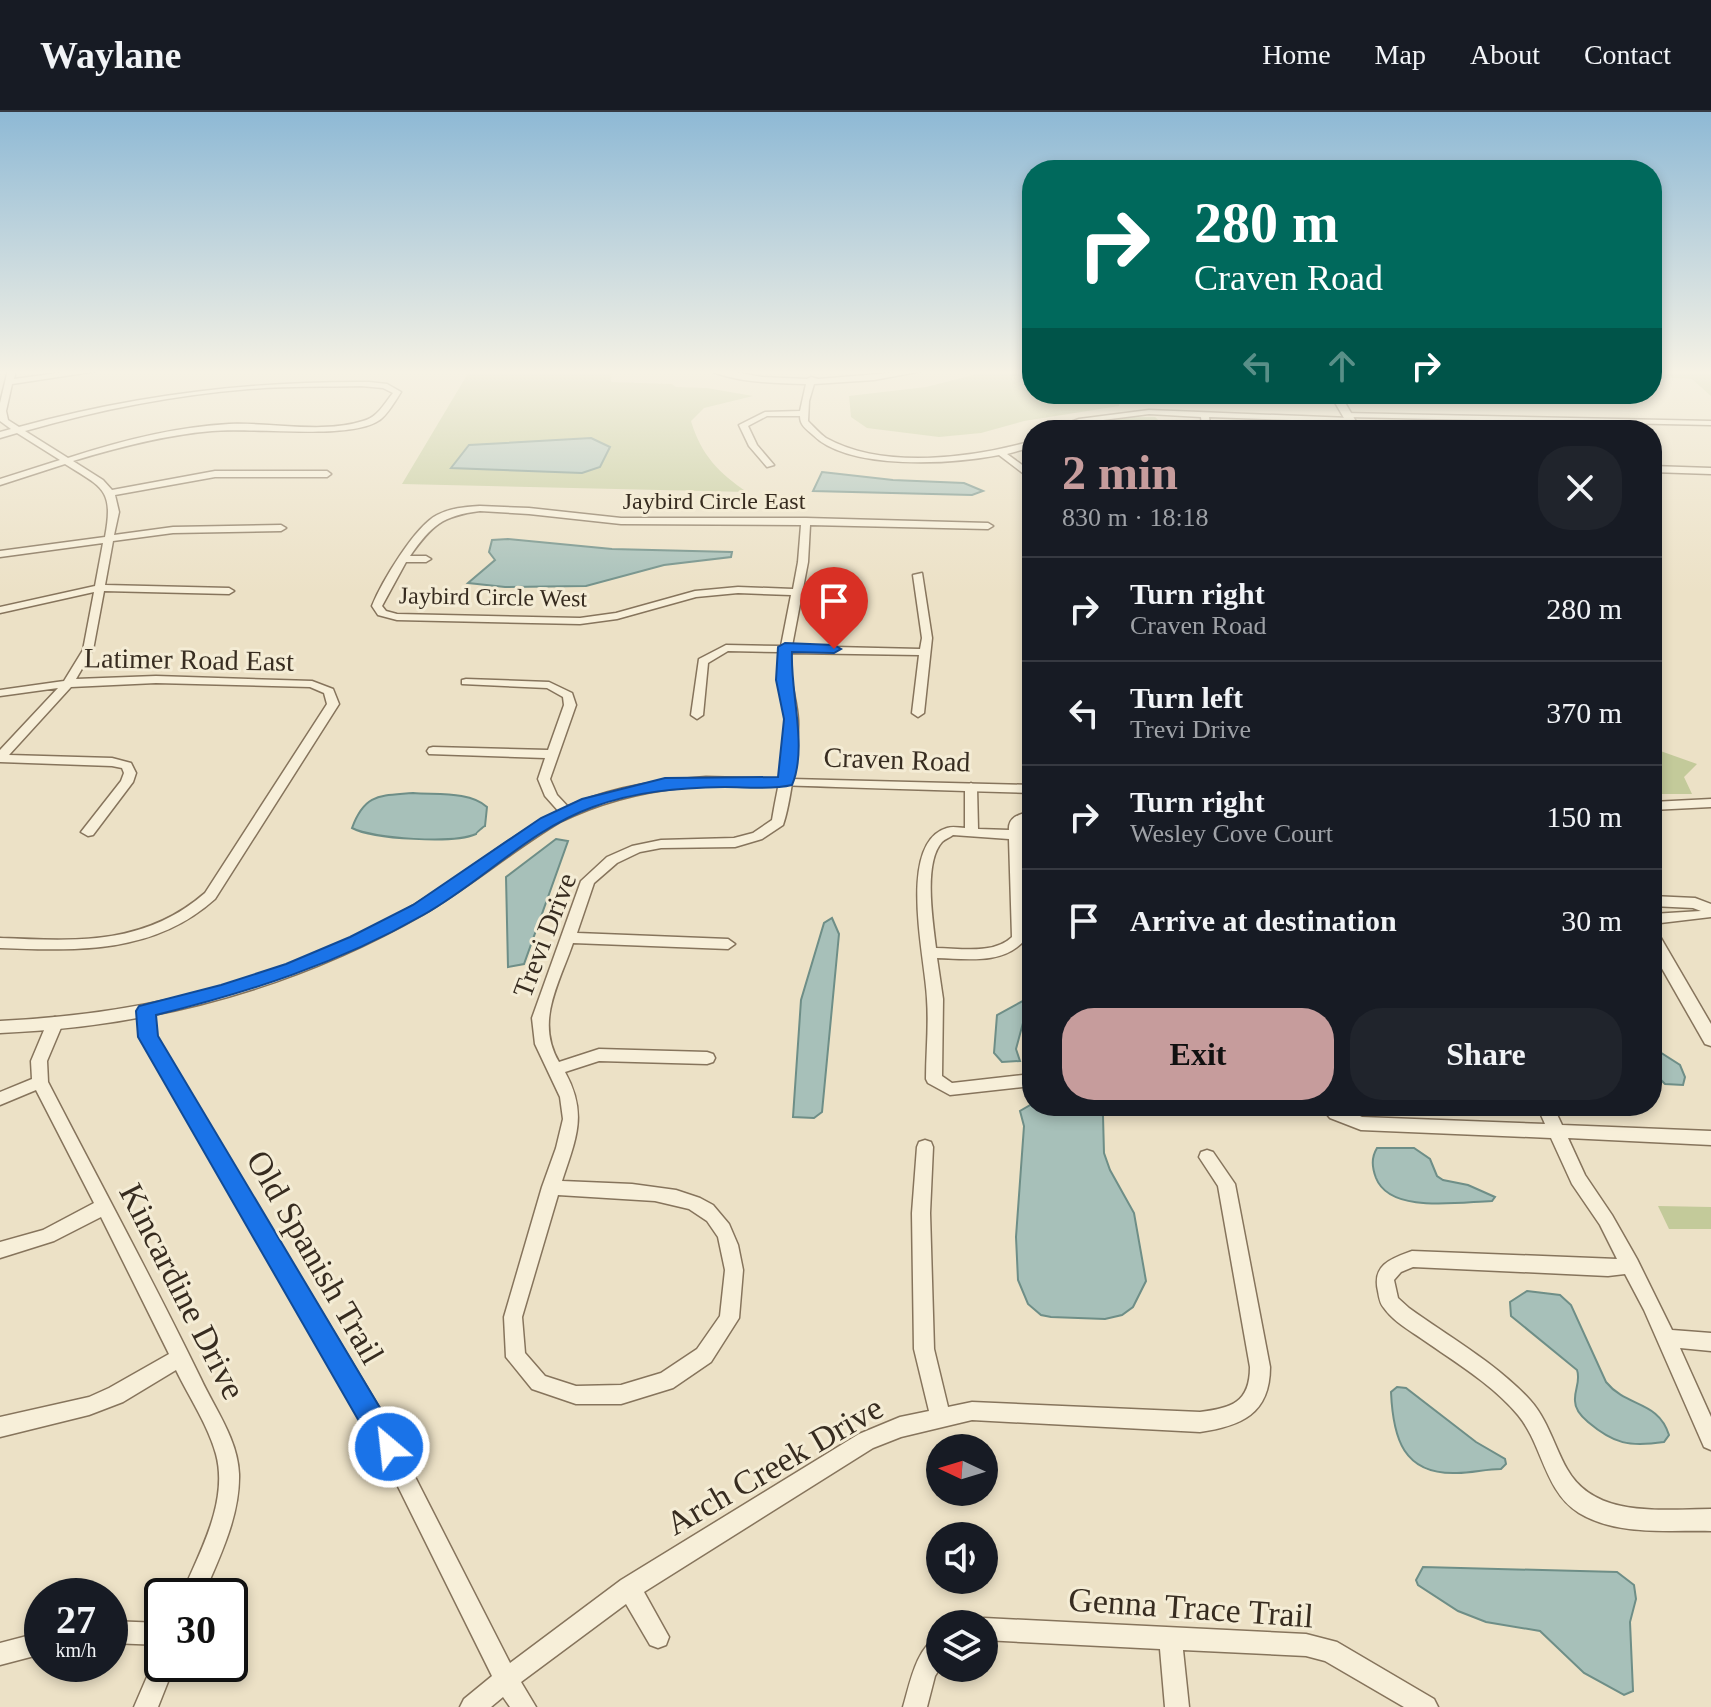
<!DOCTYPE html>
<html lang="en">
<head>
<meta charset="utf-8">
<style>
	:root { --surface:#171b24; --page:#20242c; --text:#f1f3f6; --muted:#9ea1a6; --line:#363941; --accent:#c69c9c }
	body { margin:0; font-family:Georgia,serif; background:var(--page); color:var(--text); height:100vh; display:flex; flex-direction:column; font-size:30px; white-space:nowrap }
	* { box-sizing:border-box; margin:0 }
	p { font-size:26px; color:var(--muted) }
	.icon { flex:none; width:44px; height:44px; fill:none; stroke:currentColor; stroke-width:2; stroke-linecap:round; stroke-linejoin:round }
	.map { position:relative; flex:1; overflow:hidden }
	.sheet { position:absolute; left:1022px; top:308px; width:640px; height:696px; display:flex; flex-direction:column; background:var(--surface); border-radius:32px; box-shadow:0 4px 12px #0003 }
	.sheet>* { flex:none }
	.hud { position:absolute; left:1022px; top:48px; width:640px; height:244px; border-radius:32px; box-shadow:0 4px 12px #0003; background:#00695c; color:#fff; overflow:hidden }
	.needle { width:52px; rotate:274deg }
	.controls { position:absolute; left:926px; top:1322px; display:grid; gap:16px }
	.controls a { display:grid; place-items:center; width:72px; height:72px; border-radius:50%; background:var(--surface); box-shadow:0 4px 12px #0003; font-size:40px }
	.speed { position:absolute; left:24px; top:1466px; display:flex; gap:16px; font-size:40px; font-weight:700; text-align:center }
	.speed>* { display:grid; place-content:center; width:104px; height:104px; border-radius:50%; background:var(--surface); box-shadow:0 4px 12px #0003; line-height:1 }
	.speed small { font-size:20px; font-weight:400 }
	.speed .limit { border:4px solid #111; border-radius:12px; background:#fff; color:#111 }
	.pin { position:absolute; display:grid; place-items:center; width:68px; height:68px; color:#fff; margin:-82px -34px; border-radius:50% 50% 50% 0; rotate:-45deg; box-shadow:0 0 8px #0007 }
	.pin .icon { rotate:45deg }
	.me { position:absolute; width:88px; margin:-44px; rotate:332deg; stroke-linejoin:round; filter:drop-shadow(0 0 6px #0008) }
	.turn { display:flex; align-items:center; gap:28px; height:168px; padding:0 40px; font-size:36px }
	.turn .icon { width:104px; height:104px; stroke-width:2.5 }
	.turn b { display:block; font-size:56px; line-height:68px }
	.lanes { display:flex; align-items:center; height:76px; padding:0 40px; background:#0003; justify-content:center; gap:40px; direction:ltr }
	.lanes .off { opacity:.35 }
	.round { display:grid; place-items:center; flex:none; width:84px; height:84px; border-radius:32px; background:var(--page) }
	.summary { display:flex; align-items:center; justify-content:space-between; height:136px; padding:0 40px }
	h1 { font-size:48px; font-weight:700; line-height:60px; color:var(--accent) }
	.cta { display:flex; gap:16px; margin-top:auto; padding:16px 40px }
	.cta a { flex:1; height:92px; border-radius:32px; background:var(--accent); color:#111; font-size:32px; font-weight:700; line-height:92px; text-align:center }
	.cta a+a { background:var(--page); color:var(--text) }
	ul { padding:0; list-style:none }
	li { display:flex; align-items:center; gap:24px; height:104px; padding:0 40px; border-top:2px solid var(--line) }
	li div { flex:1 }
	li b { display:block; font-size:30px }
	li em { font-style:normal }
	header { display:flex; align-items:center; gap:48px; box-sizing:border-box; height:112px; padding:0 40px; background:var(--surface); border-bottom:2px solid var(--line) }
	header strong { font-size:38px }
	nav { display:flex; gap:44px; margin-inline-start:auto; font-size:28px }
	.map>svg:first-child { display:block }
</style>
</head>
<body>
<header>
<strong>Waylane</strong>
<nav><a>Home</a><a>Map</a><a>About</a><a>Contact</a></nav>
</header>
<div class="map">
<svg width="1711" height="1595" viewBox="0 0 1711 1595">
	<rect width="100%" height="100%" fill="#ece1c6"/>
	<g fill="#c3ca9a" fill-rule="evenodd">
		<path d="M470 258H612L611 270 672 272 676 275 707 276 753 284 704 296 691 309C701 343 719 361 747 380L402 372ZM591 327 582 361 452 356 468 333Z"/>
		<path d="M993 258H1032V282H1120L1119 294 1024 309 981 321 939 325 867 316 851 305 849 284 926 275Z"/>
		<path d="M1652 258H1711V284L1692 267 1652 265Z"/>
		<path d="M1127 305H1155L1169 318H1092L1087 315Z"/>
		<path d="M1652 636 1697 652 1684 665 1692 682H1652Z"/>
		<path d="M1658 1094 1711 1095V1117H1669Z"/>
	</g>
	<g fill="#a7c0b9" stroke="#6e8e87" stroke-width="2">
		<path d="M591 326 610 335 600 355 582 361 451 356 469 333Z"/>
		<path d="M822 360 893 368 964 371 983 379 972 383 813 379Z"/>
		<path d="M508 427 612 437 732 440 731 445 664 453 586 474 505 475 468 471 495 448 489 440 492 428Z"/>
		<path d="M413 681C436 683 470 679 487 695L485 714C484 714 476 721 476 722 454 732 373 727 352 716 365 681 380 684 413 681Z"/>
		<path d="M556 727 568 729 524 852 508 855 506 765Z"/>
		<path d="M832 806 839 822 822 1000 814 1006 793 1005 801 888 824 811Z"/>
		<path d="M1032 884V910L1023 911 1016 937 1020 949 1002 950 994 941 997 903Z"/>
		<path d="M1652 935 1680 953 1685 965 1683 973 1665 972 1652 959Z"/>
		<path d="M1032 992 1093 995 1103 1004 1104 1041 1110 1058 1134 1101 1146 1169 1133 1195 1122 1203 1105 1207 1051 1205 1041 1203 1028 1192 1018 1168 1016 1125 1024 1014 1020 999Z"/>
		<path d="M1377 1036H1414L1430 1047 1437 1064 1443 1068 1468 1073 1495 1085 1492 1089C1459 1090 1390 1102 1376 1066 1372 1055 1371 1046 1377 1036Z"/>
		<path d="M1527 1179 1560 1183 1571 1193 1606 1270C1627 1296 1658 1288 1669 1323L1664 1330C1629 1335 1614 1332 1588 1310 1582 1305 1575 1297 1575 1289 1574 1278 1581 1269 1577 1258L1511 1204 1510 1190Z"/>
		<path d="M1397 1275 1406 1276 1476 1330 1505 1347 1506 1352 1501 1357C1486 1357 1472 1361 1457 1361 1403 1363 1393 1326 1391 1280Z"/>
		<path d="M1423 1455 1617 1460 1634 1473 1636 1487 1630 1510 1633 1579 1624 1583 1584 1561 1540 1519 1486 1510 1458 1499 1418 1473 1416 1468Z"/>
	</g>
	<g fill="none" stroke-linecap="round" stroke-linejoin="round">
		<g stroke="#86745c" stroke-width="3">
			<g id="minor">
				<path d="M8 258H16L14 267 80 258H104L12 272 6 299 8 308 19 315C134 283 250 269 369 270L387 272 401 280C395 289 387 304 378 309 349 328 251 315 212 319 165 323 119 335 73 349L103 368 112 378 215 359H327L331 362 327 365H215L115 383 119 400 114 423 173 415 281 413 286 416 281 419 173 421 113 429 105 473 229 476 234 479 229 482 104 479 93 538 76 567 156 564 312 569 333 577 339 592 215 787C154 842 78 839 0 836V826C76 829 144 834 205 781L327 592 324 581 310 575 156 571 71 575 9 643 112 646 131 651 136 661 133 670 93 723 88 724 81 720 121 669 124 661 122 656 112 654 0 650V638L58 576 0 584V578L64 569 83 538 94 480 0 501V495L95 474 103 431 0 445V439L105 425C114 377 103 376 65 352L0 373V367L60 348 17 321 0 326V320L11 317 0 309V291ZM361 274 383 276 393 281C383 293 378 305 363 309 323 322 270 310 229 312 174 315 120 329 68 346L25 319C98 298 173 283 249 277 287 274 324 275 361 274Z"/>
				<path d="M708 258H723L762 265 807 267 811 265 818 267 928 258 874 268 814 272 809 289 808 309C814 315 820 322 826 326 883 358 972 346 1032 329V335L1007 342 1032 360V365H1028L999 343C952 352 849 359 813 323 806 317 800 313 800 304H767L748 314 757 333 774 353 767 355 749 334 739 313 765 300 800 299 806 272C774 271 738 271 708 258Z"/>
				<path d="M1149 298 1350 306 1354 308 1350 310 1209 305 1210 312 1215 318H1206L1202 313 1201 305 1149 302 1080 311 1061 318H1049L1079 307Z"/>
				<path d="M1345 301 1711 309V313L1348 305H1345Z"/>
				<path d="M1652 354 1711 356V362L1652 360Z"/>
				<path d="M480 394 529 396 621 406H806L988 411 993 414 988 417 810 413 808 450 792 534 920 537 922 526 913 463 922 461 932 526 924 601 918 605 912 601 919 543 791 541C787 564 797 585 798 608 799 630 790 694 783 713L762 727 735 735 661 736 640 740 617 751 594 771 577 821 728 827 735 832 728 837 573 831C559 872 535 909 559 950L599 937 707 940 713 942 715 946 713 950 707 952 599 949 565 960C588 1002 576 1026 562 1069L632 1072 676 1078 700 1086 713 1093 729 1112 738 1133 743 1158 739 1206 711 1250 673 1276 621 1292H576L532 1277 506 1245 504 1205 542 1075 556 1036 563 1007 560 985 535 932 532 906 581 769 607 745 632 734 661 728 734 726 753 721 772 708C777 676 787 642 786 609 785 585 775 564 780 540L728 539 708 551 703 603 697 607 691 603 699 547 726 533 781 534 791 483 738 481 696 485 617 507 580 512 397 508 378 503 372 494C381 471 415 414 437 403 450 396 466 395 480 394ZM480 399 529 402 621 412 801 413 798 450 793 477 738 475 695 479 616 501 580 506 397 502 386 499 382 494 406 450H426L431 447 426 444H410C432 413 442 404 480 399ZM558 1083 655 1089 689 1097 707 1109 718 1125 725 1158 720 1204 697 1237 661 1261 621 1273 576 1274 545 1264 525 1241 522 1205Z"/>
				<path d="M466 567 549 570 572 581 576 593 550 667 557 683 572 699 571 702H561L545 684 538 667 545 646 429 642 427 639 429 636 433 635 548 638 564 593 563 585 547 576 462 572V568Z"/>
				<path d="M971 671 977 675 978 717 1009 718C1008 704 1021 702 1032 699V707L1024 710 1022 713 1026 826C1006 853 967 847 937 846L943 887 942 964 952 971 1032 962V974L950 983 928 971 926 967C926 940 929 914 927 887 926 849 896 731 947 716 953 714 960 716 965 716V675ZM953 723 1009 727 1012 825C993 843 960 836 936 836 933 810 923 751 942 730 945 727 949 726 953 723Z"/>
				<path d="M1711 687V695L1652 698V690Z"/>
				<path d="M1652 784 1695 786 1711 792V805L1652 812V802L1701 799 1693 796 1652 794Z"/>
				<path d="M146 893 151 895 156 925 383 1302 510 1551 621 1468 859 1322 900 1305 929 1299 914 1237 912 1101 917 1035 919 1030 925 1028 931 1030 933 1035 930 1101 934 1237 948 1295 972 1290 1200 1300C1231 1296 1250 1291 1250 1255L1218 1074 1199 1045 1201 1040 1207 1038 1213 1040 1235 1072 1270 1255C1270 1302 1241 1314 1200 1320L972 1308 901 1325 873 1336 644 1480 669 1525 666 1533 658 1536 650 1533 626 1492 521 1570 536 1595H510L503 1585 491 1595H460L464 1587 492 1564 369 1316 140 925 138 899 141 895Z"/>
				<path d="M55 905 60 907 63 911 47 949 48 970C99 1069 153 1168 201 1267 215 1297 238 1328 239 1362 240 1405 219 1446 203 1484H181C199 1441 229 1390 216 1342 208 1313 189 1285 176 1258L123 1290 89 1303 0 1325V1305L89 1285 109 1276 169 1242 101 1105 54 1129 0 1146V1130L43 1118 94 1091 36 978 0 993V980L32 967 31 949 47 911 50 907Z"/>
				<path d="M1320 994H1339L1362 1005 1545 1012 1537 994H1553L1562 1013 1711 1019V1033L1568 1026 1585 1063 1612 1103 1637 1147 1672 1218 1711 1221V1239L1680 1236 1711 1305V1338L1704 1335 1644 1198 1625 1162 1608 1164 1413 1155 1401 1160 1394 1168 1398 1186 1409 1196C1449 1225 1496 1251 1530 1288 1548 1308 1554 1334 1567 1357 1595 1407 1662 1397 1711 1397V1419C1668 1418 1617 1424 1579 1401 1544 1379 1543 1333 1518 1303 1492 1272 1455 1250 1422 1227 1409 1218 1393 1209 1384 1196 1380 1192 1379 1185 1378 1179 1372 1153 1390 1147 1412 1139L1617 1147 1600 1113 1572 1072 1551 1026 1361 1018 1330 1006Z"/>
				<path d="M984 1506 1306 1522 1337 1530 1434 1587 1438 1595H1404L1325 1549 1306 1544 1183 1538 1189 1595H1165L1160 1537 984 1528V1512H975L976 1509Z"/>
				<path d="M110 1509 162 1511V1533L110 1531Z"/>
				<path d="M42 1520V1542L0 1553V1531Z"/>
				<path d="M940 1524V1556L935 1564 927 1595H903C910 1572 916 1534 940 1524Z"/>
				<path d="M162 1541V1552H175L158 1595H134L156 1544Z"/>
			</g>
		</g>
		<g stroke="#86745c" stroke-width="3">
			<g id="tertiary">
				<path d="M1330 282H1340L1361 318H1351Z"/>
				<path d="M706 665 1032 673V681C967 679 901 677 836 675 738 672 651 665 560 710 513 738 471 774 424 802 293 877 150 915 0 921V909C128 903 254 876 369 818 400 802 429 785 457 765 496 738 533 709 576 691 618 674 661 668 706 665Z"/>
				<path d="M1652 819 1658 821 1711 912V934L1705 932 1652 839Z"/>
			</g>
		</g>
		<use href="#minor" fill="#f7efd9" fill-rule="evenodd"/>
		<use href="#tertiary" fill="#f7efd9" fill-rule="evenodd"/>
	</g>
	<linearGradient id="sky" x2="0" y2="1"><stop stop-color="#8eb9d5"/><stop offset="0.54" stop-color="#f6f2e5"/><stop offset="1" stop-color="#f6f2e5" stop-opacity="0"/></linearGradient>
	<rect width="1711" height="482" fill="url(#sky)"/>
	<path fill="#1a73e8" stroke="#114b97" stroke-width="2" d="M785 531 834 533 841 537 834 541 792 540C790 580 808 636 792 673 771 678 746 675 725 675 679 676 636 679 593 695 529 718 482 770 423 803 339 851 250 880 156 903L158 924 398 1326 402 1335 398 1344 389 1348 379 1344 138 925 136 899 139 894 221 873 286 852 350 825 413 793 541 706 582 687 665 666 778 665 784 607 776 568 778 535Z"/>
	<g text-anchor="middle" stroke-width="6" stroke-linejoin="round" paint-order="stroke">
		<g font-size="24" fill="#372c20" stroke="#f4ecd5">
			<text x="714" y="397">Jaybird Circle East</text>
			<text transform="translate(493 485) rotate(1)" y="8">Jaybird Circle West</text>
		</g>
		<g font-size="28" fill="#372c20" stroke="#f4ecd5">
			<text transform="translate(189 547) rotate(1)" y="10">Latimer Road East</text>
			<text transform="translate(897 647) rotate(2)" y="10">Craven Road</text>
			<text transform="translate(544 823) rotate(-69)" y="10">Trevi Drive</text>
		</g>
		<g font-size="34" fill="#372c20" stroke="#f4ecd5">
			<text transform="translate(316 1145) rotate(60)" y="12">Old Spanish Trail</text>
			<text transform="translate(183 1179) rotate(63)" y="12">Kincardine Drive</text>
			<text transform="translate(774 1353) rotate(-30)" y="12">Arch Creek Drive</text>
			<text transform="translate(1191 1495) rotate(4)" y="12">Genna Trace Trail</text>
		</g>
	</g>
</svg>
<div class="controls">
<a><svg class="needle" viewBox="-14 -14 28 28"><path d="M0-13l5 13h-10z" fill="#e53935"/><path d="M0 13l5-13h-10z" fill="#9ea1a6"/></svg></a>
<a><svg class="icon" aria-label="sound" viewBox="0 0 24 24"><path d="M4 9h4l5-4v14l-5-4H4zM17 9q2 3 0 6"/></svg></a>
<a><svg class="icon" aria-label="layers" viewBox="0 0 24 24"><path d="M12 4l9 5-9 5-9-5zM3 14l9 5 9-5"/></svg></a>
</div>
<div class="speed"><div>27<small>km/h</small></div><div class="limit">30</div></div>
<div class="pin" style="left:834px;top:537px;background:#d93025"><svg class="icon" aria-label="arrive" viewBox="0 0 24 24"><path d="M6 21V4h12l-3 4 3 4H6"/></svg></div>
<svg class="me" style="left:389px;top:1335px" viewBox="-20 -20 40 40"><circle r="17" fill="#1a73e8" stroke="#fff" stroke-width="3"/><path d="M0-11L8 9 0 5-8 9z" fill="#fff"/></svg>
<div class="hud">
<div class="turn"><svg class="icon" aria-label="right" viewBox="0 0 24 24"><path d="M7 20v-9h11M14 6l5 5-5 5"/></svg><div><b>280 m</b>Craven Road</div></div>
<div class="lanes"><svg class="icon off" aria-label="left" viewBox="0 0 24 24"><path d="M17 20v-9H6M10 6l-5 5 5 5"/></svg><svg class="icon off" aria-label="ahead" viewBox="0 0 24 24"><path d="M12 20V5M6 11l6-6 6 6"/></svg><svg class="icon" aria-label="right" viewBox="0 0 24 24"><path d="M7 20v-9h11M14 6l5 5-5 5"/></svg></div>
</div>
<section class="sheet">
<div class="summary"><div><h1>2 min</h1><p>830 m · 18:18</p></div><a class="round"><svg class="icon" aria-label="close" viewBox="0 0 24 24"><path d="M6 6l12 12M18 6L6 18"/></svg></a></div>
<ul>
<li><svg class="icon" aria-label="right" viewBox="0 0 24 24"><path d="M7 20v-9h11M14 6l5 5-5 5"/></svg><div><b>Turn right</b><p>Craven Road</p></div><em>280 m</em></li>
<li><svg class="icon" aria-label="left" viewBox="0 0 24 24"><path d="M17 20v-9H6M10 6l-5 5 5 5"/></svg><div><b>Turn left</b><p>Trevi Drive</p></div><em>370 m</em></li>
<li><svg class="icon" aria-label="right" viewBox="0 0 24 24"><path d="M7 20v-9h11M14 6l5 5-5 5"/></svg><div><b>Turn right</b><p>Wesley Cove Court</p></div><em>150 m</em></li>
<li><svg class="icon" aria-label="arrive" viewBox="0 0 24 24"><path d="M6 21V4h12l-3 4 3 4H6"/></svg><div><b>Arrive at destination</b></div><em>30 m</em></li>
</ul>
<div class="cta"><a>Exit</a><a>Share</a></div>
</section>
</div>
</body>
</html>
